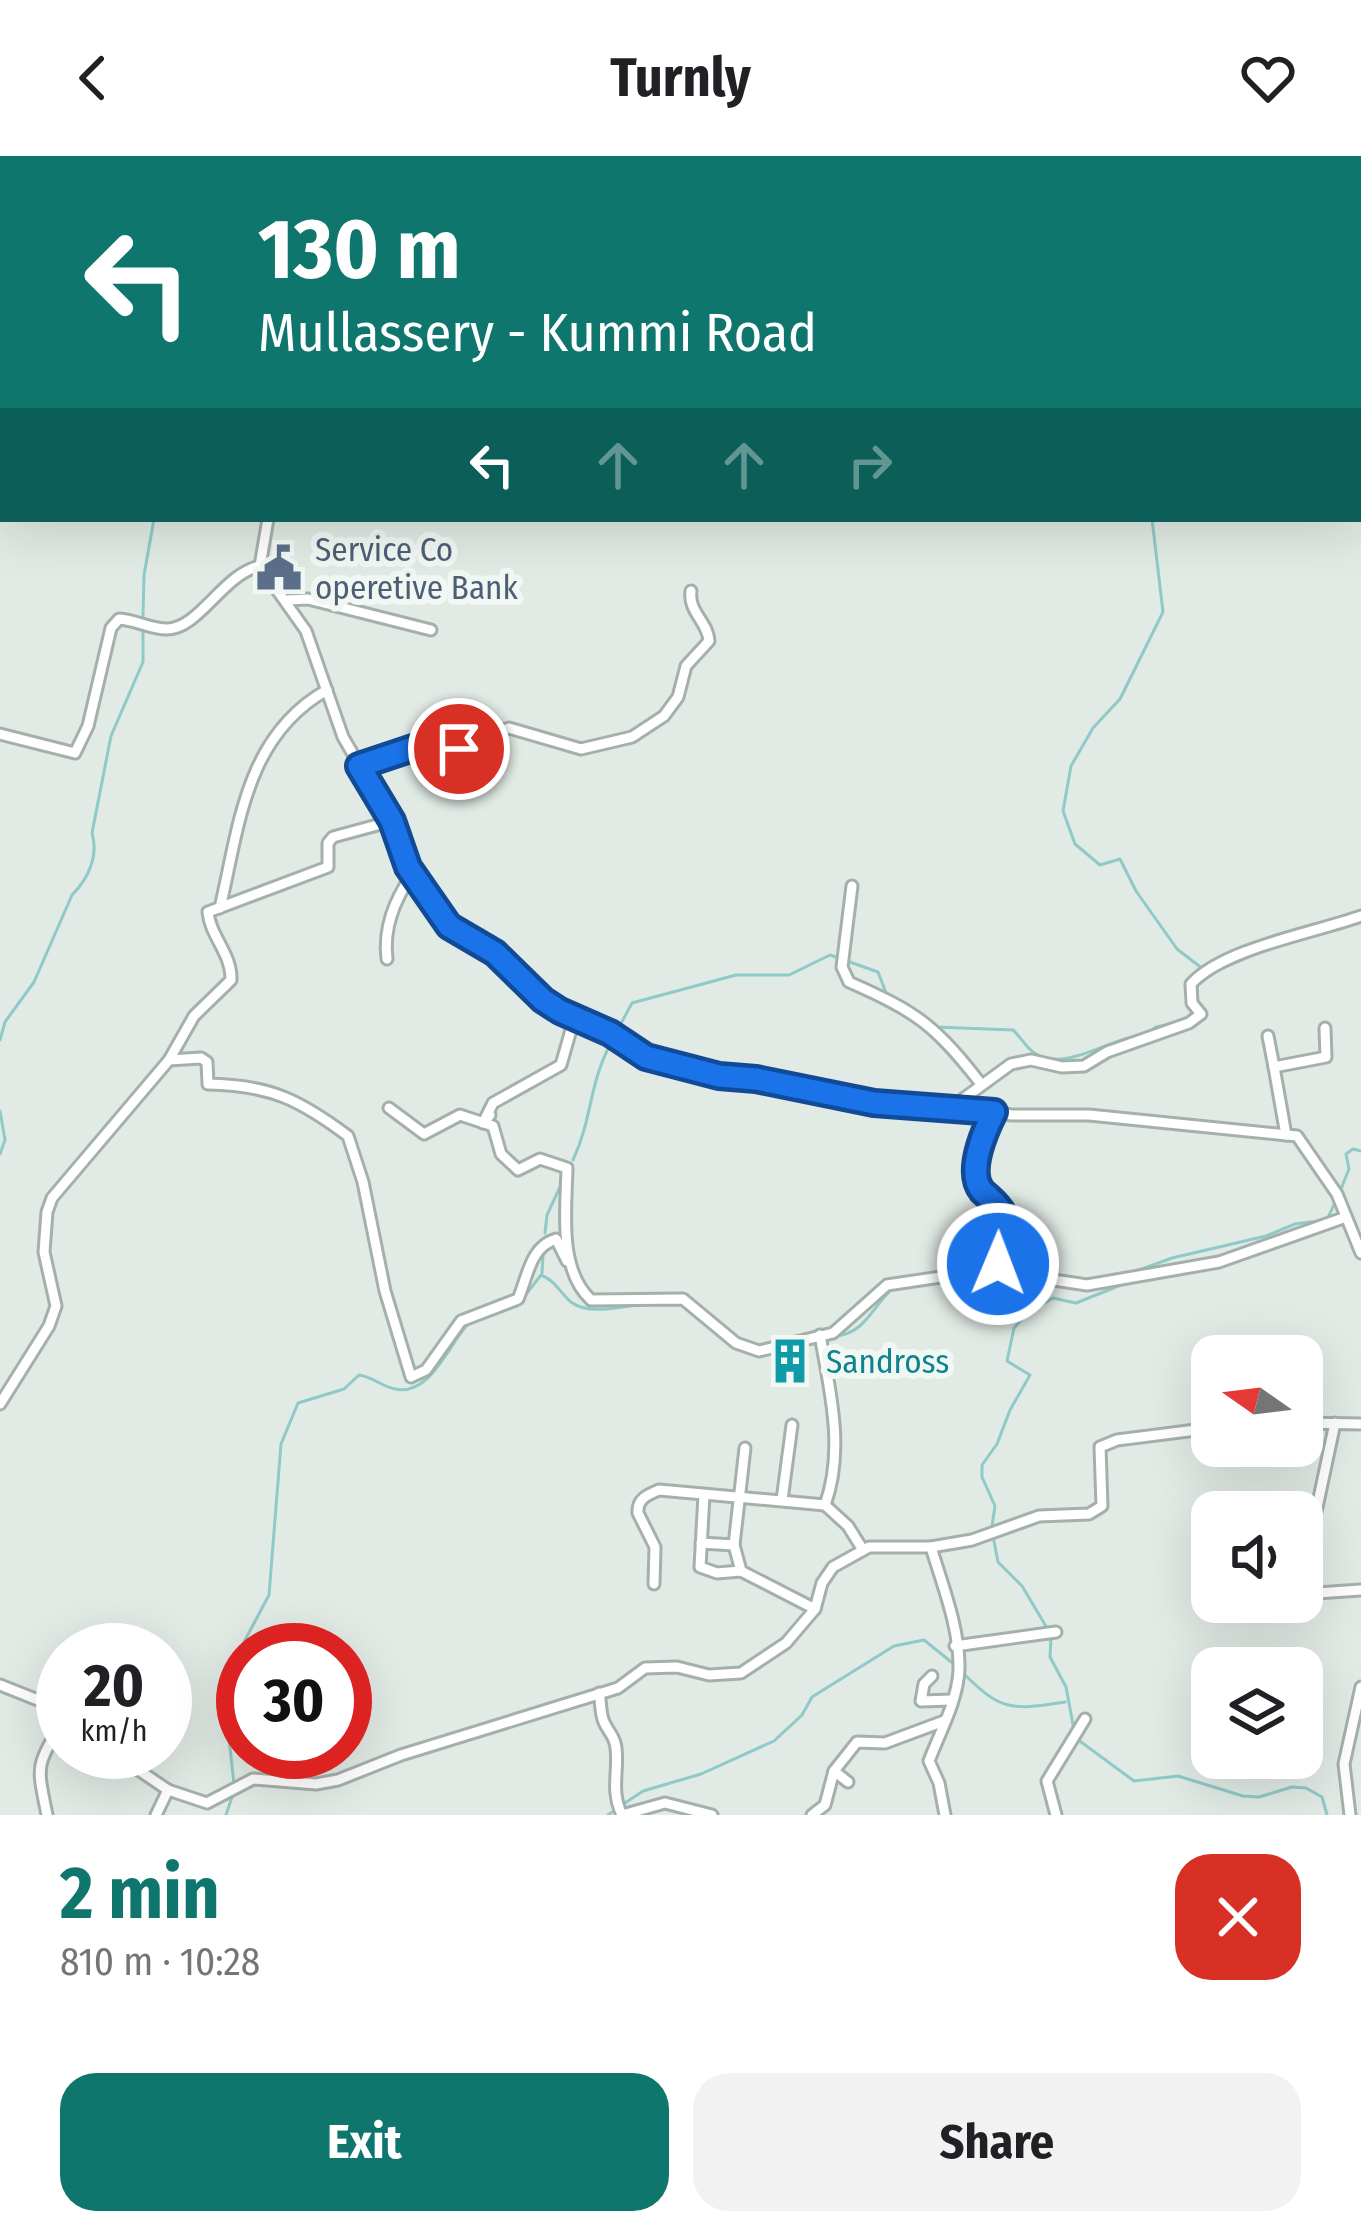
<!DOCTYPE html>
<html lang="en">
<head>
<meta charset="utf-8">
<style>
	:root { --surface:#fff; --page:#f2f2f2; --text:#202124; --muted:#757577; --accent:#0f766e }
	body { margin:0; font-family:"Fira Sans Condensed",sans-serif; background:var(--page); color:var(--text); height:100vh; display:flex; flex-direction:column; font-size:45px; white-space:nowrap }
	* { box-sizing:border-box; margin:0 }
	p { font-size:39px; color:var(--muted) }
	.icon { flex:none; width:66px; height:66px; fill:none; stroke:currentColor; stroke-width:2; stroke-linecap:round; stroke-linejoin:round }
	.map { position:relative; height:1659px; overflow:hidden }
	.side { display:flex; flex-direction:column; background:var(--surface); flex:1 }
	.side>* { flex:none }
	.guide { position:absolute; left:0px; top:0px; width:1362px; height:366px; box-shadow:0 12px 48px #0002; background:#0f766e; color:#fff; overflow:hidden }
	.needle { width:78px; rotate:284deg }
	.tools { position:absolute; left:1191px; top:1179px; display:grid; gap:24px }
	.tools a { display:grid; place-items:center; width:132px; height:132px; border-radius:24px; background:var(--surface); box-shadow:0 12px 48px #0002; font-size:60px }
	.speed { position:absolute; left:36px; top:1467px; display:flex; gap:24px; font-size:60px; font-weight:700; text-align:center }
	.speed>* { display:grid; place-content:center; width:156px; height:156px; border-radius:50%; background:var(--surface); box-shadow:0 12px 48px #0002; line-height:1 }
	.speed small { font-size:30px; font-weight:400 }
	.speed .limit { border:18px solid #d22; background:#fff; color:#111 }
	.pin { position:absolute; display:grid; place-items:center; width:102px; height:102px; color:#fff; margin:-51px; border:6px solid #fff; border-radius:50%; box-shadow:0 3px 12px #0007 }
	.me { position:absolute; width:132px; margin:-66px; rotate:1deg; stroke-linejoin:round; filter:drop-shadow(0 0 9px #0008) }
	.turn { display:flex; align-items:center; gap:42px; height:252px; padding:0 60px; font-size:54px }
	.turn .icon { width:156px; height:156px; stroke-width:2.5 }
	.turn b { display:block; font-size:84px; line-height:102px }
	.lanes { display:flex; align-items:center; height:114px; padding:0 60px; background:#0003; justify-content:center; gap:60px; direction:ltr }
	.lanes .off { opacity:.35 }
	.round { display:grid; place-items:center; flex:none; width:126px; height:126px; border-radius:36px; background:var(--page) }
	.head { display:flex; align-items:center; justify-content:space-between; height:204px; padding:0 60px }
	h1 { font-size:72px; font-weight:700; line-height:90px; color:var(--accent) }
	.primary-button { display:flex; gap:24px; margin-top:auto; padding:24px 60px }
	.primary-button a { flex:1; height:138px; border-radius:36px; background:var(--accent); color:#fff; font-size:48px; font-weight:700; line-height:138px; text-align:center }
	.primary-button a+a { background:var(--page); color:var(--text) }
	header { display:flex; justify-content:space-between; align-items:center; height:156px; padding:0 60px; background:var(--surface); font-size:54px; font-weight:700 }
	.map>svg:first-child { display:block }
</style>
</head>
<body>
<header><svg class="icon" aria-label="back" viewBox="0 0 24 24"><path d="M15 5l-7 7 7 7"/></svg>Turnly<svg class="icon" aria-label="heart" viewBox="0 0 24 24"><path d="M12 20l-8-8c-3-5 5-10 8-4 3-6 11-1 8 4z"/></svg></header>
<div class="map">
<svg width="1361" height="1659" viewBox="0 0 1361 1659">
	<rect width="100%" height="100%" fill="#e1eae5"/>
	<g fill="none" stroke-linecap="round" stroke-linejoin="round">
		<g stroke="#8fcac8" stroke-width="3">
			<path d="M777 3 779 0"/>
			<path d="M1357 3 1358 0"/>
			<path d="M1152 363 1163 456 1120 543 1093 572 1071 610 1063 655 1075 688 1100 709 1120 703 1136 735 1177 793 1203 813"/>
			<path d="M143 460 144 419 154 363"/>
			<path d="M1211 817 1279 788"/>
			<path d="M1196 845 1198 825"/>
			<path d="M935 871 1013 874C1020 880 1025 890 1033 896 1062 918 1109 883 1138 880"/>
			<path d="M618 873 632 847 736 819H789L830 799 878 816 888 842"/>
			<path d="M1147 878 1156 871 1171 868"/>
			<path d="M0 884 5 866 34 826 72 739C88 723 99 700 92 677L111 580 143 506V476"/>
			<path d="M0 955 5 984 0 998"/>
			<path d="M573 1004C592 964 589 927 611 887"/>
			<path d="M1339 1038 1349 1013 1346 998 1353 993 1361 995"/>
			<path d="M545 1077 547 1059 560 1031"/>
			<path d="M1012 1111 1017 1114 1027 1157 1053 1142 1076 1147 1126 1127"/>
			<path d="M542 1117 543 1099"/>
			<path d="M1128 1118 1172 1102 1266 1080 1295 1068 1327 1064 1336 1044"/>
			<path d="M938 1126 986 1113"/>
			<path d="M486 1160 517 1150 541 1119C556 1125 560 1137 571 1146 589 1160 624 1150 644 1148"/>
			<path d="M834 1180C865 1179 873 1149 893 1132"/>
			<path d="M992 1370 995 1350 982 1321V1309L997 1288 1010 1254 1030 1219 1007 1205 1014 1172 1027 1158"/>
			<path d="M993 1380 998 1406 1022 1430 1047 1472"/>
			<path d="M1051 1481 1050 1501 1066 1531 1074 1574"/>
			<path d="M962 1516C1002 1556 1010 1554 1065 1546"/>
			<path d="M1077 1583 1134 1625 1178 1620 1243 1640 1259 1641 1292 1631 1306 1632 1322 1641 1327 1659"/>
			<path d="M234 1628 225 1546 243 1488 269 1439 281 1288 298 1247 344 1233 359 1219C373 1221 383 1231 395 1233 432 1241 450 1184 471 1165"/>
			<path d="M625 1647 643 1635 701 1618 774 1585 802 1559 812 1541 894 1490 924 1484 955 1509"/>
			<path d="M226 1659 233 1638"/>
			<path d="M608 1659 612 1656"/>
		</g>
		<g stroke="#a4b1ab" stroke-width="15">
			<g id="street">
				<path d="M57 0 60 3"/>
				<path d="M177 0V3"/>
				<path d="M89 3 97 0"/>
				<path d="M796 3 797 0"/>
				<path d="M1133 3 1137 0"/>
				<path d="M268 363 260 410 306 475 343 581 392 665 408 711 430 746 449 770 495 797 543 845 611 877 646 901 719 920 756 924 874 947 952 951 1011 908 1031 904 1062 911 1084 910 1107 896 1189 867 1201 858 1192 847 1191 828C1224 792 1314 777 1361 760"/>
				<path d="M287 444 308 443 431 474"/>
				<path d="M0 578 75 597 88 570 111 472 119 463C136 464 150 473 167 473 199 473 223 418 260 410"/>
				<path d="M359 610 427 587 487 597 503 574 509 572 581 593 632 581 664 560 678 541 686 510 709 485C708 466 688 456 691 435"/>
				<path d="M852 730 842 811 849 826C917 856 935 869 981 928"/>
				<path d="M220 752C239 671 245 580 327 534"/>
				<path d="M387 803C383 771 395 744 412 718"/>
				<path d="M1268 880 1274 911"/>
				<path d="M169 904 201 902 207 906 208 928C270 929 300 944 348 980L363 1026 385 1135 411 1221 426 1214 461 1165 518 1143C528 1120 530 1091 556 1083L567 1105"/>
				<path d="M952 951 1012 959H1089L1297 980 1337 1038 1361 1097"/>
				<path d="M389 952 424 978 460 959 493 970 501 998 518 1014 540 1003 567 1012C566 1055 558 1113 591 1144L683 1143 736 1187 759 1195 833 1177 887 1129 954 1119 988 1108H1019L1047 1123 1087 1129 1219 1106 1346 1061"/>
				<path d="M994 956C985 974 966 1016 982 1035 989 1043 997 1047 1003 1057L998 1108"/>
				<path d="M490 959 483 967 493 947 561 909 575 860"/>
				<path d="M1286 979 1274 911 1326 901 1325 872"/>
				<path d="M0 1248 49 1170 56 1150 44 1096 47 1056 52 1042 169 904 194 860 231 824C232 798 210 780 208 756L328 711V687L333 681 392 665"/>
				<path d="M1302 1267 1361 1268"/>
				<path d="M704 1339 700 1411 717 1417 741 1415 815 1453"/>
				<path d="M782 1344 792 1269"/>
				<path d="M825 1349 848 1370 863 1394"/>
				<path d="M1302 1377 1312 1375 1335 1267"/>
				<path d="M701 1387 734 1389"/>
				<path d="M931 1391C942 1428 960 1473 959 1513 958 1544 940 1576 929 1605L939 1627 945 1659"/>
				<path d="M741 1415 734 1389 745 1292"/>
				<path d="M654 1428 655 1391 638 1357C637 1343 647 1339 659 1334L825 1349C845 1294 830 1235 820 1179"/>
				<path d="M1302 1438 1361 1434"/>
				<path d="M955 1490 1056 1476"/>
				<path d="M932 1520 924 1528 921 1545 952 1544"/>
				<path d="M0 1529 63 1554"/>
				<path d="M599 1537C601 1545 600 1558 604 1566 608 1576 615 1580 616 1592 619 1616 610 1634 622 1659L665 1647 712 1659"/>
				<path d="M112 1596 168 1634 207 1647 253 1623 316 1628 338 1624 401 1599 618 1532 645 1512 677 1511 709 1519 741 1517 786 1487 815 1453 822 1427 833 1411 869 1391H931L972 1384 1039 1360 1089 1358 1102 1350 1100 1291 1117 1284 1212 1272"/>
				<path d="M834 1615 848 1626"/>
				<path d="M47 1659C37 1609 35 1611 63 1566"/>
				<path d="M156 1659 168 1634"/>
				<path d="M812 1659 825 1649 834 1615 857 1586 885 1587 944 1565"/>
				<path d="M1056 1659 1047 1625 1085 1563"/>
				<path d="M1350 1659 1344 1608 1361 1531"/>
			</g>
		</g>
		<use href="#street" stroke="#fff" stroke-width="9"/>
	</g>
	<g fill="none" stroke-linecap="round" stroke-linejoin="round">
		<g stroke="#114b97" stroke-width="30">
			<path id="route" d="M459 593 428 587 359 610 392 665 408 711 449 770 495 797 543 844 560 855 610 877 646 901 719 920 756 923 874 947 994 956C985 974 966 1016 982 1035 990 1043 997 1047 1003 1058L998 1108"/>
		</g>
		<use href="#route" stroke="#1a73e8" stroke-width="21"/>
	</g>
	<defs>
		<g id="civic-bare" transform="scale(3.6)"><path d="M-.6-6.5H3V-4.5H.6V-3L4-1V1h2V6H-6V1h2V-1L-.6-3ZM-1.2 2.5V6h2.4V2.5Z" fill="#5c6f8a" stroke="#f1f7f3" stroke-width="2.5" paint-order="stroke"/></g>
		<g id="building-bare" transform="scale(3.6)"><path d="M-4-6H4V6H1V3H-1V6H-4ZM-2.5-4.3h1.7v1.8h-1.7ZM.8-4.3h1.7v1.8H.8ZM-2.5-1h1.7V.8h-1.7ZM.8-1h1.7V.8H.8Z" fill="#0f9aa8" stroke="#f1f7f3" stroke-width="2.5" paint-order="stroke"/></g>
	</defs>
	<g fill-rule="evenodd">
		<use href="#civic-bare" x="279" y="412"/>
		<use href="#building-bare" x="790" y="1205"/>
	</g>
	<g text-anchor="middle" stroke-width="12" stroke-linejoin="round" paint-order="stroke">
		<g font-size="33" fill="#4e5e75" stroke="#f1f7f3" text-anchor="start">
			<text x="315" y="405">Service Co<tspan x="315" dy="38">operetive Bank</tspan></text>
		</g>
		<g font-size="33" fill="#0d838f" stroke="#f1f7f3" text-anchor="start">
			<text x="826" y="1217">Sandross</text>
		</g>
	</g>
</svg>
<div class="tools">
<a><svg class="needle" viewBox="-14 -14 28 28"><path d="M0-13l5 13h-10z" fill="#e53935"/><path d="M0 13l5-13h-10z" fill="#757577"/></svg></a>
<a><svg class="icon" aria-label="sound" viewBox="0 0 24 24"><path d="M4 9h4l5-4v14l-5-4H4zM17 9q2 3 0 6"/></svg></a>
<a><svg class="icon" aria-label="layers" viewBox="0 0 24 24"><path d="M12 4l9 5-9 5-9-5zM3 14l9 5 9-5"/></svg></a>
</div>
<div class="speed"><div>20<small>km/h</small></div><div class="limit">30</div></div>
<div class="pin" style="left:459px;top:593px;background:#d93025"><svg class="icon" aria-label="arrive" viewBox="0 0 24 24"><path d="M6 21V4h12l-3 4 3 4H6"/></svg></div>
<svg class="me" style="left:998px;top:1108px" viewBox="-20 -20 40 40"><circle r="17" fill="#1a73e8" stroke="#fff" stroke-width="3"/><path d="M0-11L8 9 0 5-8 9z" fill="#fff"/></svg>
<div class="guide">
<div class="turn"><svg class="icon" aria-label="left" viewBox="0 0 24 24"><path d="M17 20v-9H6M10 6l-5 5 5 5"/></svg><div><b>130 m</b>Mullassery - Kummi Road</div></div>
<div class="lanes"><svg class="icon" aria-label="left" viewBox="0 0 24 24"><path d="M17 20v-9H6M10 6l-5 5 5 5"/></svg><svg class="icon off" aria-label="ahead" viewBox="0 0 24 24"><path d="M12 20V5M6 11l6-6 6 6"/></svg><svg class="icon off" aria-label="ahead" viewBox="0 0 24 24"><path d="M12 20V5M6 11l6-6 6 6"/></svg><svg class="icon off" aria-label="right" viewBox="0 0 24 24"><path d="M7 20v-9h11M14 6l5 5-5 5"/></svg></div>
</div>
</div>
<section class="side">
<div class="head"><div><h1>2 min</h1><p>810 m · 10:28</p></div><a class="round" style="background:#d93025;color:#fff"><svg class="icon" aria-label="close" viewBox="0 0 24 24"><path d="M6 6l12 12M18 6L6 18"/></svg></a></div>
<div class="primary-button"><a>Exit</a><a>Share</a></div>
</section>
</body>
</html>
